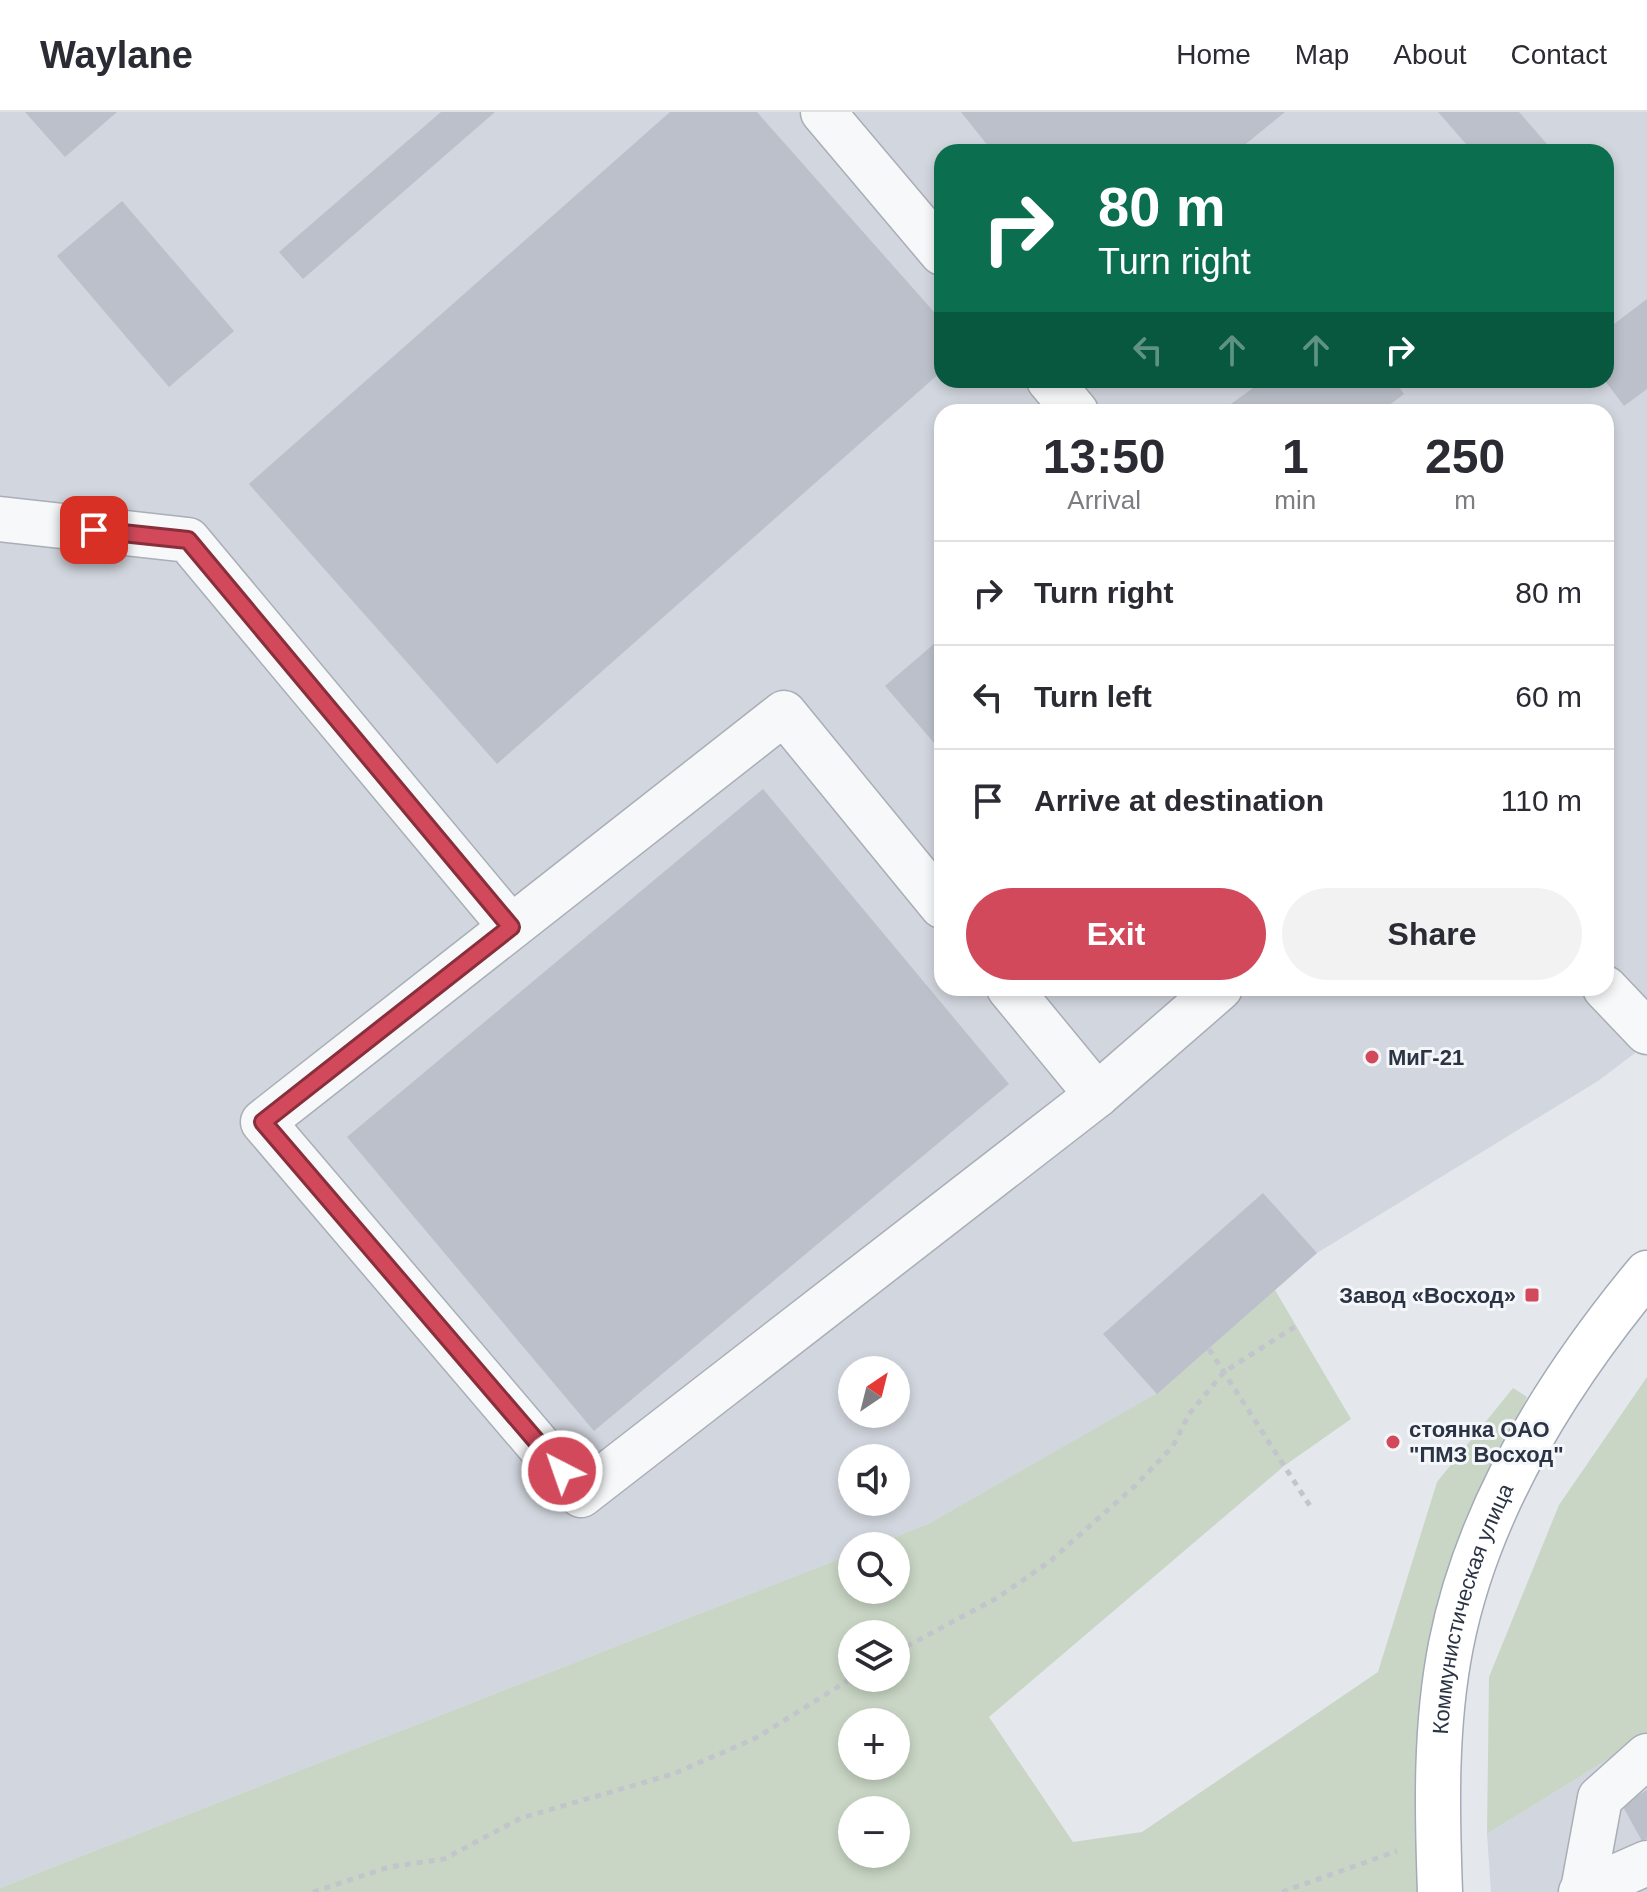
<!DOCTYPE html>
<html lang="en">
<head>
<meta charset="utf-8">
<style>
	:root { --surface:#fff; --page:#f2f2f3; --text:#2b2b33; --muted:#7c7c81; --line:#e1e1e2; --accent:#d1495b }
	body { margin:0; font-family:Arial,sans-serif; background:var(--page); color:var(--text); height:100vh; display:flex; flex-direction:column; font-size:30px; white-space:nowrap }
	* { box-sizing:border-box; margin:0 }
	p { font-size:26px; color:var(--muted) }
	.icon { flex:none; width:44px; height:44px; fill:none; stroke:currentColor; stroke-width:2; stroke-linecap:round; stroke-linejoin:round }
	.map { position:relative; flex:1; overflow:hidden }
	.sheet { position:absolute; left:934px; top:292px; width:680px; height:592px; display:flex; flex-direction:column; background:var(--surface); border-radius:24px; box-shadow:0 4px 12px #0003 }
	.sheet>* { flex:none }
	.hud { position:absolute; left:934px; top:32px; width:680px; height:244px; border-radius:24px; box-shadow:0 4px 12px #0003; background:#0b6e4f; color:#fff; overflow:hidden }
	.needle { width:52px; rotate:35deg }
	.fabs { position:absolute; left:838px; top:1244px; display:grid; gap:16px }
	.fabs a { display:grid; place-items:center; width:72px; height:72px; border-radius:50%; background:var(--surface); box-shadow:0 4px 12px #0003; font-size:40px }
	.pin { position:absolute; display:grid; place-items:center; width:68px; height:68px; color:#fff; margin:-34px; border-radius:16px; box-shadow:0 4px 12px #0006 }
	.me { position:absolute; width:88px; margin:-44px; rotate:319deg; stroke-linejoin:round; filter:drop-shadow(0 0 6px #0008) }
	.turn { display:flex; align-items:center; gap:28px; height:168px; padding:0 32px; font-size:36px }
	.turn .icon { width:104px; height:104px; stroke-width:2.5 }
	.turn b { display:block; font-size:56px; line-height:68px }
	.lanes { display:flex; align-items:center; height:76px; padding:0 32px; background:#0003; justify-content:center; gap:40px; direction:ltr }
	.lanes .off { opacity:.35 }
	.eta { display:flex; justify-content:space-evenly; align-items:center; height:136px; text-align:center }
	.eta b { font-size:48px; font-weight:800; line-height:56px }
	.action { display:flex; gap:16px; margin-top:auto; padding:16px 32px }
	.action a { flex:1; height:92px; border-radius:48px; background:var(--accent); color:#fff; font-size:32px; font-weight:800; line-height:92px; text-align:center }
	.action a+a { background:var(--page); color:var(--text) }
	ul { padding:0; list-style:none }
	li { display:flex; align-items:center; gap:24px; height:104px; padding:0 32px; border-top:2px solid var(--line) }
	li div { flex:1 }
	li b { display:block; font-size:30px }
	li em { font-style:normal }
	header { display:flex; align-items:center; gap:48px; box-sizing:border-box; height:112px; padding:0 40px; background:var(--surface); border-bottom:2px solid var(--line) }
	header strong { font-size:38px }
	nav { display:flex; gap:44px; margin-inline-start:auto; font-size:28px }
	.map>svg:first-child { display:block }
</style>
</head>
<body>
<header>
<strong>Waylane</strong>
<nav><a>Home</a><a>Map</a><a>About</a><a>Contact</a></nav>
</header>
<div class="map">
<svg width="1647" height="1780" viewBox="0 0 1647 1780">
	<rect width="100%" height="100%" fill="#e4e7ec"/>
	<g fill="#d2d6de" fill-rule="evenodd">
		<path d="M0 0H1647V932L1598 969 1317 1141 1157 1282 928 1412 873 1434H852V1442L0 1776ZM942 40H1606V268H942ZM942 300H1606V876H942ZM852 1258H896V1302H852ZM852 1346H896V1390H852Z"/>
		<path d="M1647 1623V1780H1491L1487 1722Z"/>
	</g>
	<g fill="#c9d6c5" fill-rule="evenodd">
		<path d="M1275 1178 1351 1307 1284 1354 989 1605 1073 1730 1142 1720 1378 1560 1437 1370 1513 1276 1527 1285 1505 1333 1428 1780H0V1776L852 1442V1478H896V1434H873L928 1412 1156 1282ZM852 1522H896V1566H852ZM852 1610H896V1654H852ZM852 1698H896V1742H852Z"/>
		<path d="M1647 1265V1623L1487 1722 1489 1565 1559 1393Z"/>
	</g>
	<g fill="#bbc0ca">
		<path d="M25 0H117L65 45Z"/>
		<path d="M441 0H495L303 167 279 140Z"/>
		<path d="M670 0H757L942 209V259L497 652 249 372Z"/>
		<path d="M961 0H1285L1236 40H993Z"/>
		<path d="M1438 0H1519L1554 40H1473Z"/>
		<path d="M122 89 234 219 169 275 57 144Z"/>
		<path d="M1647 187V277L1624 294 1606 270V218Z"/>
		<path d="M1264 268H1394L1404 282 1380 300H1220Z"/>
		<path d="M942 525V640L885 574Z"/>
		<path d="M763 677 1009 972 594 1319 347 1025Z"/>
		<path d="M1263 1081 1317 1141 1157 1282 1103 1222Z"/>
		<path d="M1647 1678V1726L1642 1729 1622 1693Z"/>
	</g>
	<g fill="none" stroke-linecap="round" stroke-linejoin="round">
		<g stroke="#a9aeb7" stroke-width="47">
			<g id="minor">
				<path d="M823 0 942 141"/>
				<path d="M1049 268 1076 300"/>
				<path d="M0 407 188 428 511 815"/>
				<path d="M942 794 784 601 263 1010 581 1383 1097 983 1220 876"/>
				<path d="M1009 876 1097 983"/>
				<path d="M1605 876 1647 920"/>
				<path d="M1583 1778 1600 1686 1647 1644"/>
				<path d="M1581 1780 1647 1751"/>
			</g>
		</g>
		<g stroke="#a3abb8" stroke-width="47">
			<g id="major">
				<path id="s1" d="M1440 1780C1437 1698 1435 1614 1451 1533 1478 1396 1559 1267 1647 1161"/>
			</g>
		</g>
		<g stroke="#c2c5cb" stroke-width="5" stroke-dasharray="6 6" stroke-linecap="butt">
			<path d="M1209 1237 1310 1394"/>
			<path d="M896 1540 997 1486 1049 1450 1136 1373 1173 1334 1189 1302 1224 1260 1299 1212"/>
			<path d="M313 1780 389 1755 444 1747 521 1706 673 1662 756 1626 852 1566"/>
			<path d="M1282 1780 1397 1739"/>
		</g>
		<use href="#minor" stroke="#f7f8fa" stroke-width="44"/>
		<use href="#major" stroke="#fff" stroke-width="44"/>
	</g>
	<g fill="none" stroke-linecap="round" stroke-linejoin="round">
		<g stroke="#882f3b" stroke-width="20">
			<path id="route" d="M94 418 188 428 511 815 263 1010 562 1359"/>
		</g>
		<use href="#route" stroke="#d1495b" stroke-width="14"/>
	</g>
	<g fill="#d1495b" stroke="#f4f6f9" stroke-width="3">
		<circle cx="1372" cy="945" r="8"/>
		<rect x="1524" y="1175" width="16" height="16" rx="4"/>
		<circle cx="1393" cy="1330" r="8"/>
	</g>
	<g text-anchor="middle" stroke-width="6" stroke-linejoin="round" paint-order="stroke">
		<g font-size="22" font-weight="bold" fill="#2b3445" stroke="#f4f6f9" text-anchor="start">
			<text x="1388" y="953">МиГ-21</text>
			<text x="1516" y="1191" text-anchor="end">Завод «Восход»</text>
			<text x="1409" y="1325">стоянка ОАО<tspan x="1409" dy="25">"ПМЗ Восход"</tspan></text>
		</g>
		<g font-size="22" fill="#2b3445" stroke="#f4f6f9">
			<text dy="8" stroke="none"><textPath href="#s1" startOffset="288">Коммунистическая улица</textPath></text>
		</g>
	</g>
</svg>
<div class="fabs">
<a><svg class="needle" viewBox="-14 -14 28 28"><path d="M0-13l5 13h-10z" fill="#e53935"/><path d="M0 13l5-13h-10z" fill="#7c7c81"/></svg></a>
<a><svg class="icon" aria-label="sound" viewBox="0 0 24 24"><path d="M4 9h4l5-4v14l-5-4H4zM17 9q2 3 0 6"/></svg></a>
<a><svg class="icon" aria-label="search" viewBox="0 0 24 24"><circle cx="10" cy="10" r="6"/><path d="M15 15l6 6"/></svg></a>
<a><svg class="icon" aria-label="layers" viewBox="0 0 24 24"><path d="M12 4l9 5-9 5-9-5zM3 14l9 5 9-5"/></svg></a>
<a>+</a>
<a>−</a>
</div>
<div class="pin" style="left:94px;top:418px;background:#d93025"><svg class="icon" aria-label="arrive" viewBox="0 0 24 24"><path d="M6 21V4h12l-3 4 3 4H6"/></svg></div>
<svg class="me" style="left:562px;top:1359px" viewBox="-20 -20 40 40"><circle r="17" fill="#d1495b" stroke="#fff" stroke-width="3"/><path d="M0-11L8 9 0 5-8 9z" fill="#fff"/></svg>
<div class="hud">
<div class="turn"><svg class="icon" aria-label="right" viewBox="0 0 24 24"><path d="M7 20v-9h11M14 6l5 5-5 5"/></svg><div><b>80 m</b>Turn right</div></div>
<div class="lanes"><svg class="icon off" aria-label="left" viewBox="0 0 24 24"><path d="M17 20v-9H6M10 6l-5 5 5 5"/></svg><svg class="icon off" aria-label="ahead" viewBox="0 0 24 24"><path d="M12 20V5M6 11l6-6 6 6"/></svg><svg class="icon off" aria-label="ahead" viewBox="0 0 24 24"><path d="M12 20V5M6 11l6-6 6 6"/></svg><svg class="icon" aria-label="right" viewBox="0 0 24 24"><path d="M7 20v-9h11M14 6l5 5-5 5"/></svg></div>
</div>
<section class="sheet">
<div class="eta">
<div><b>13:50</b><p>Arrival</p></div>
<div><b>1</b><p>min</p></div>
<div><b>250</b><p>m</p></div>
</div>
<ul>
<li><svg class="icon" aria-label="right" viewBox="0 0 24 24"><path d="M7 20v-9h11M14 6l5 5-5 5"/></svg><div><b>Turn right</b></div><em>80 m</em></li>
<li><svg class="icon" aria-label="left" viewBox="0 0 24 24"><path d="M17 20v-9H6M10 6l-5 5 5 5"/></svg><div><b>Turn left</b></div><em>60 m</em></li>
<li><svg class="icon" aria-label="arrive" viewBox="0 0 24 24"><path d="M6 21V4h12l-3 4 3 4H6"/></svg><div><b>Arrive at destination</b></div><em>110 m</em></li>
</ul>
<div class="action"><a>Exit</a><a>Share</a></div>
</section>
</div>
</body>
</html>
